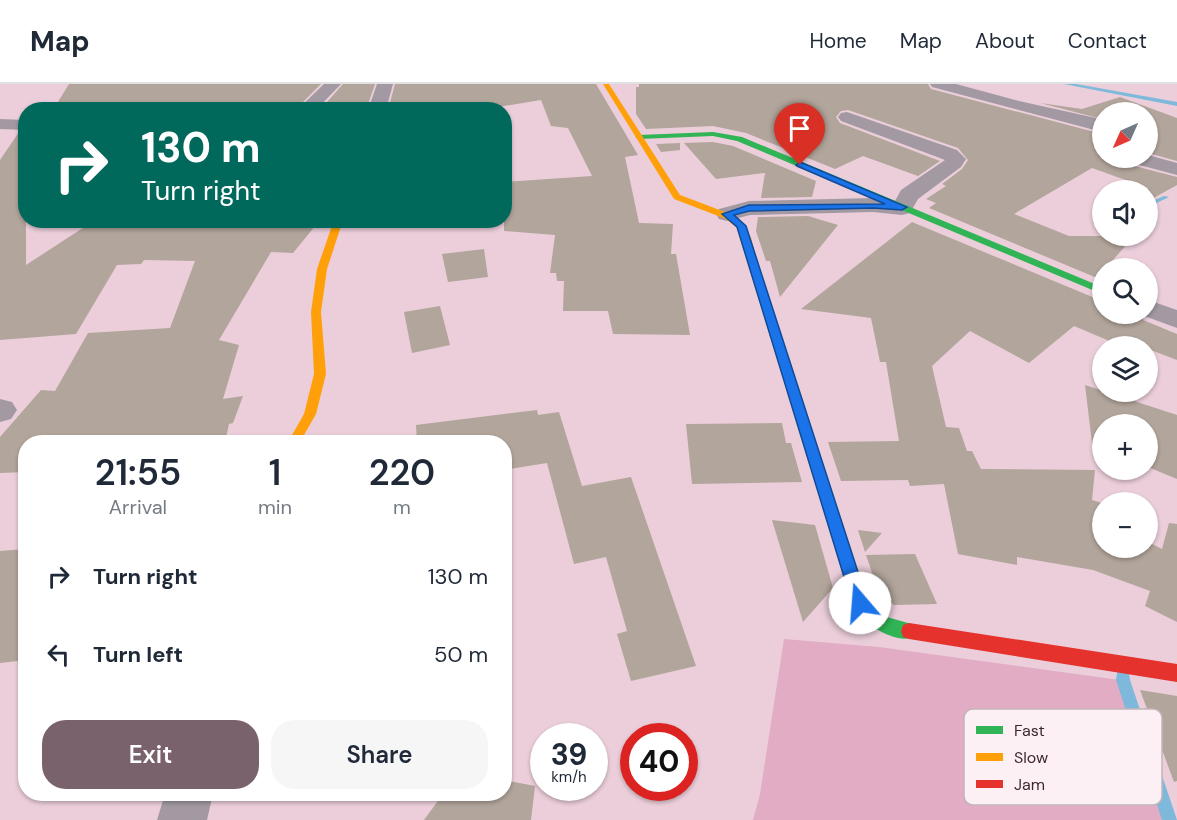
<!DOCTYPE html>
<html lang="en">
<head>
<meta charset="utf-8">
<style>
	:root { --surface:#fff; --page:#f6f6f7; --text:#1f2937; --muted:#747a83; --line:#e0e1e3; --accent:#7a626c }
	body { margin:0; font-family:"DM Sans",sans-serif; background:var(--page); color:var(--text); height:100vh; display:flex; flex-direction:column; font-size:22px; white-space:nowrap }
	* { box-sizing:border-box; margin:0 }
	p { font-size:20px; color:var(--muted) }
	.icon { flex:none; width:33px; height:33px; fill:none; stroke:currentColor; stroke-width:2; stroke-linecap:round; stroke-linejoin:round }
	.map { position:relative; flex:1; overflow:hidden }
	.side { position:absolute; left:18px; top:351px; width:494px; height:366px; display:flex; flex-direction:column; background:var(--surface); border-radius:24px; box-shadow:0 2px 4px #0004 }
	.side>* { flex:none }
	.top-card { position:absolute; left:18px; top:18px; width:494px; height:126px; border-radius:24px; box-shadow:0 2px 4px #0004; background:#00695c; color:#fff; overflow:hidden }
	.needle { width:39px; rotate:225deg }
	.buttons { position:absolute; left:1092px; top:18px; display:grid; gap:12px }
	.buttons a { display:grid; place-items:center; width:66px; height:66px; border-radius:50%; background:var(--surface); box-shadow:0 2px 4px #0004; font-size:30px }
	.speed { position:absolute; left:530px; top:639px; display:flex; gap:12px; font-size:30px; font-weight:700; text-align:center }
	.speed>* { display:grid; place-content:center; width:78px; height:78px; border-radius:50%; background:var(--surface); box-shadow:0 2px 4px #0004; line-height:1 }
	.speed small { font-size:15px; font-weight:400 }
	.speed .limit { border:9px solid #d22; background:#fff; color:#111 }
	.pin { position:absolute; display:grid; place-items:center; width:51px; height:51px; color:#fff; margin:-62px -26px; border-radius:50% 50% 50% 0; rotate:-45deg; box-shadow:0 0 6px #0007 }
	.pin .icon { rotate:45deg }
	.me { position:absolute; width:66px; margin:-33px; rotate:342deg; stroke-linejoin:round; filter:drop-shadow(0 0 4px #0008) }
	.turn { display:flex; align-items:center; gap:21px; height:126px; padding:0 24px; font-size:27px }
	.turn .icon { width:78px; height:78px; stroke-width:2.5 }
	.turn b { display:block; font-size:42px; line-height:51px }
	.eta { display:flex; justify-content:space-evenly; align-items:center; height:102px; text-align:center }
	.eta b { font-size:36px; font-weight:600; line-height:42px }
	.button { display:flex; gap:12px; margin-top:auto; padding:12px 24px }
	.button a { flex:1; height:69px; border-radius:24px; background:var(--accent); color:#fff; font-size:24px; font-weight:600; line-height:69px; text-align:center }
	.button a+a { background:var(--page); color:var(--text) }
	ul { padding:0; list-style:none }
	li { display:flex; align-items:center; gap:18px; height:78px; padding:0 24px }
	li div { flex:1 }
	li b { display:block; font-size:22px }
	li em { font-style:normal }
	header { display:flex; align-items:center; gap:36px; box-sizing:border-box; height:84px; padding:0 30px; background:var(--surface); border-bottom:2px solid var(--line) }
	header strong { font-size:28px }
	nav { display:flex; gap:33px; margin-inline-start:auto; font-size:21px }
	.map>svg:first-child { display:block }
</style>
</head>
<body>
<header>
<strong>Map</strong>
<nav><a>Home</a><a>Map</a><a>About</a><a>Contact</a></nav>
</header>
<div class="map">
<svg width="1177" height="736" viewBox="0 0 1177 736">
	<rect width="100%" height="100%" fill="#ebceda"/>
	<path fill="#e2acc5" d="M784 555 879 563 1120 596 1171 736H753L760 710Z"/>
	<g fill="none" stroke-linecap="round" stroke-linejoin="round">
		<g fill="#7eb8da" fill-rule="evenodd">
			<path d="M1064 0H1076L1177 18V22Z"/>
			<path d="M1164 112 1169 113 1148 123V119Z"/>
			<path d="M1123 581 1128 583 1130 596 1177 736H1162L1116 596 1118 583Z"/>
		</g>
	</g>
	<g fill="#b2a59b">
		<path d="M69 0H321L295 26H53Z"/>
		<path d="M343 0H375L366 26H320Z"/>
		<path d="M395 0H596L638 71 625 73 639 139 673 140 671 170H676L690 251 613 250 608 227H563L564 197H557L556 189H550L555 151 504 147V98L592 92 568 44 551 42 541 16 480 26H388Z"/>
		<path d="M639 0H928L931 5 1102 50V74H1123L1127 80 1177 93V101L1148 117V104L1092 84 1014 130 1069 152H1134L1106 184H1102V196L929 124 936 119 926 115 946 102 942 100 962 85 968 76 958 64 848 26 841 27 836 33 840 39 940 77 918 92 863 72 835 85 746 49 713 42 646 45 636 30V3H639Z"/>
		<path d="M1120 13 1177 34V77L1148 69V28H1102V35L1040 19 1082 25Z"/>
		<path d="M19 48H26V181L92 138 153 144 160 137 218 140 220 136H320L293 169 271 168 219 256 239 261 223 315 243 312 233 339 229 340 225 358H26V388L0 389V353L41 306 55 307 88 249 170 244 195 177 144 176 141 180 117 181 76 250 0 256V76Z"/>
		<path d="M713 58 733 62 816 97 812 113 761 114 765 89 716 95 684 59Z"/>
		<path d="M680 59V66L661 68 656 60Z"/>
		<path d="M808 132 838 141 780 213 770 177H766L756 147 758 133Z"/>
		<path d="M912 138 1102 217V230H1137L1144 234 1143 236 1177 250V276L1148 265V262L1124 256 1119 261 1074 242 1029 279 970 247 932 282 946 343 959 344 967 367H972L981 385 1095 386 1092 416 1102 419V464H1148V458L1162 465 1169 439 1177 440V538L1145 522 1150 507 1093 486 1017 473V481L958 470 944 400 910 402 908 396 841 397 828 358 899 357 886 278H880L871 234 801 225Z"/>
		<path d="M484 165 488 193 448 198 442 170Z"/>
		<path d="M440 222 450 261 412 269 404 228Z"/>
		<path d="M1085 301 1177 331V395L1148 383V340H1102V364L1092 359Z"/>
		<path d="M537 326 538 331 559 328 582 402 631 393 696 582 631 597 617 550 627 547 606 473 574 480 547 379 504 386V358H417L416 341Z"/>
		<path d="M782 339 786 359H791L802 398 692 400 686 340Z"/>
		<path d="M772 436 815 441 833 504 803 538Z"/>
		<path d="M858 446 882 449 865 468Z"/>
		<path d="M26 465V576L0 579V467Z"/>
		<path d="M915 470 937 520 894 521 879 509 866 471Z"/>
		<path d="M1140 606 1177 612V697L1174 698Z"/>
		<path d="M504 696 535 702 531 736H424L443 710H504Z"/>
	</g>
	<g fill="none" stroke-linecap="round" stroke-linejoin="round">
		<g fill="#a299a3" fill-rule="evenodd">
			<path d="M324 0H341L316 26H297Z"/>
			<path d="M377 0H393L386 26H368Z"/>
			<path d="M930 0H956L1019 17 1096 34 1102 37V48L932 3Z"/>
			<path d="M847 28 957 66 966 75 961 83 918 115 910 129 902 131 873 128 750 131 727 137 719 135 716 130 719 125 749 117 873 114 895 117 901 106 945 76 841 37 838 33 841 29Z"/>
			<path d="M0 35 26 36V46L0 45Z"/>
			<path d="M1148 71 1177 79V91L1128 78 1125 74H1148Z"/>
			<path d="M1148 216 1177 226V244L1139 230H1148Z"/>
			<path d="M0 315 12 318 17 326 11 335 0 338Z"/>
			<path d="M165 710H213L207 736H157Z"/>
		</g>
		<g fill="#30b455" fill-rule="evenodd">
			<path d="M713 48 742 53 1102 203V210L737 57 713 52 639 55 635 53 639 51Z"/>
			<path d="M756 187 761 190 867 515 887 533 915 541 917 547 915 553C893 561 861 538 852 519L751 190Z"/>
		</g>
		<g fill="#ff9f0a" fill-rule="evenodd">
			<path d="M603 0H609L680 111 733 131 744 141 751 154 761 190 760 192 756 193 751 190 737 144 726 135 674 115Z"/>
			<path d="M334 136H343L327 185 321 228 326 290 316 330 300 358H288L304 330 314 290 311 228 317 185Z"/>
		</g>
		<path fill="#e5322d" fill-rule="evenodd" d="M909 539 1177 580V598L909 555 903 553 901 547 903 541Z"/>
	</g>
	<path fill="#1a73e8" stroke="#114b97" stroke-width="1.5" d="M800 78 907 123 902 126 873 124 749 127 734 131 746 142 868 519 866 525 860 527 854 525 852 519 737 143 722 130 749 121 885 120 797 82 796 81Z"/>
	<rect x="964" y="625" width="198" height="96" rx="9" fill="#fcf0f5" stroke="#c3b4ba" stroke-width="1.5"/>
	<rect x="976" y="642" width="27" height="8" fill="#30b455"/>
	<rect x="976" y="669" width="27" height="8" fill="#ff9f0a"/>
	<rect x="976" y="696" width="27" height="8" fill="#e5322d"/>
	<g font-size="16" fill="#3d2831">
		<text x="1014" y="652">Fast</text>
		<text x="1014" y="679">Slow</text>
		<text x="1014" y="706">Jam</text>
	</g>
</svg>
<div class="buttons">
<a><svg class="needle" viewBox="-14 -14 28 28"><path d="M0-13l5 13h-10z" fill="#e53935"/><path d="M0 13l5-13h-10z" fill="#747a83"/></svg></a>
<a><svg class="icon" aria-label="sound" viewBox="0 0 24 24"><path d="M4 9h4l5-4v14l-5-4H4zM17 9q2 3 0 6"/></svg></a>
<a><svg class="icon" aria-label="search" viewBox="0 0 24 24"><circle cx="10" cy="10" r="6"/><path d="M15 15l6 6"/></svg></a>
<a><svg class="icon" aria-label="layers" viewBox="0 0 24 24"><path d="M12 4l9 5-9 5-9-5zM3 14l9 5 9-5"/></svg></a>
<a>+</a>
<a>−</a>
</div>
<div class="speed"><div>39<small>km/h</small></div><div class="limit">40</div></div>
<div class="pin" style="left:800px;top:81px;background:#d93025"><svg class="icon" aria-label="arrive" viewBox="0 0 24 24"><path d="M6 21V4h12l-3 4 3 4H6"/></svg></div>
<svg class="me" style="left:860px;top:519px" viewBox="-20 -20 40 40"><circle r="19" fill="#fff"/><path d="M0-13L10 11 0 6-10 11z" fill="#1a73e8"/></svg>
<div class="top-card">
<div class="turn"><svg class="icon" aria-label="right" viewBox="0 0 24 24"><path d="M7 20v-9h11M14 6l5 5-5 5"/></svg><div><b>130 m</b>Turn right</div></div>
</div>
<section class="side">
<div class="eta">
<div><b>21:55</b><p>Arrival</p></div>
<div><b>1</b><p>min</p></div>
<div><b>220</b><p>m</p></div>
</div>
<ul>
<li><svg class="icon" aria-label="right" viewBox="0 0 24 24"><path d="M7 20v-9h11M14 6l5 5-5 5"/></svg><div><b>Turn right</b></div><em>130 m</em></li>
<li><svg class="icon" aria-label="left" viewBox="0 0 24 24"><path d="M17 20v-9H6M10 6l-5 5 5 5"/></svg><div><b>Turn left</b></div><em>50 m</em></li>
</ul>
<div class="button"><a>Exit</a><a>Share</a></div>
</section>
</div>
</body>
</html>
